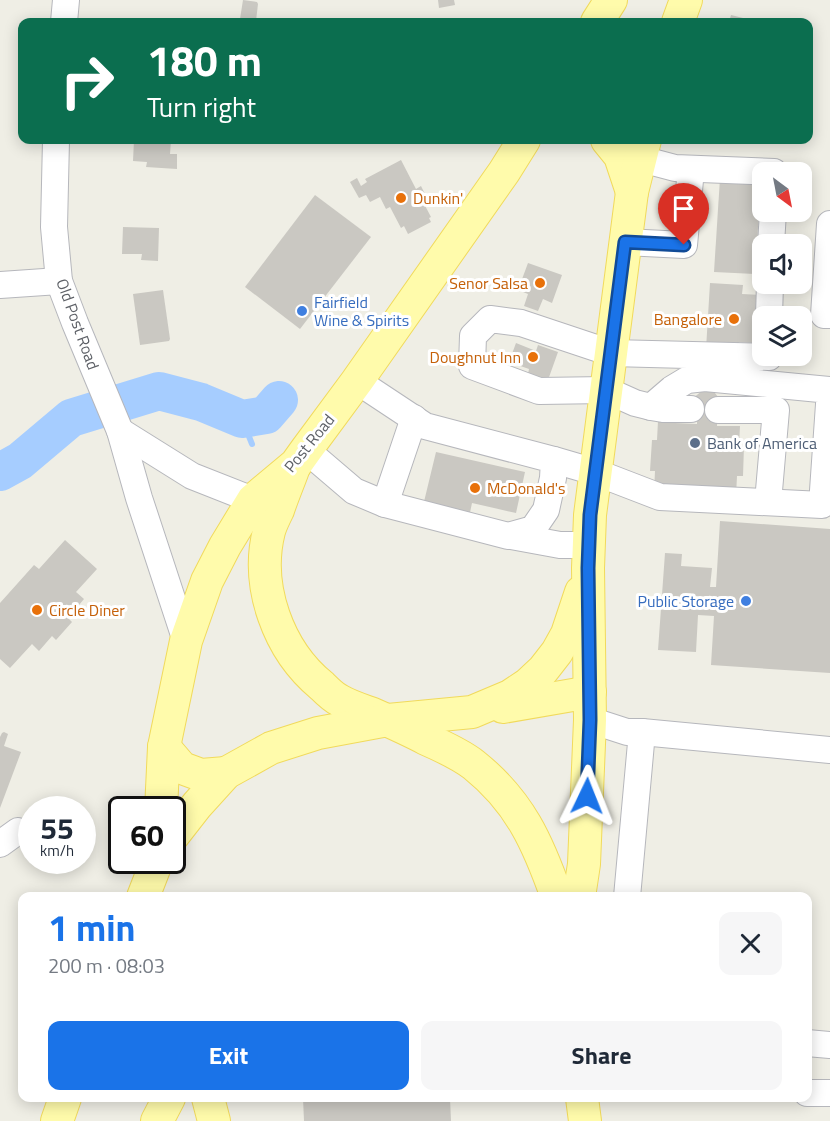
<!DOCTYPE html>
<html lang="en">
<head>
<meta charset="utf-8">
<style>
	:root { --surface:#fff; --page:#f6f6f7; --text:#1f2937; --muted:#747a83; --accent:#1a73e8 }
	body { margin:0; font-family:"Titillium Web",sans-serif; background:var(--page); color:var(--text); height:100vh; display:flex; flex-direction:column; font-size:22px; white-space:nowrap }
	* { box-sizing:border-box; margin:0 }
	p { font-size:20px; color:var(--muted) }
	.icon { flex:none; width:33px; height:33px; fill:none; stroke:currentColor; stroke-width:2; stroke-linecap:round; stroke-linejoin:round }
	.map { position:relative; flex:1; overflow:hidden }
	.panel { position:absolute; left:18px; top:892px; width:794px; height:210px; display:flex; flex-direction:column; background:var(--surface); border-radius:12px; box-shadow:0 3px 15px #0003 }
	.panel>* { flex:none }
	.guide { position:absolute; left:18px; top:18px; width:795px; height:126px; border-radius:12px; box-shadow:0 3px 15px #0003; background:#0b6e4f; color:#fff; overflow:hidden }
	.needle { width:39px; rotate:148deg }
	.tools { position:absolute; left:752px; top:162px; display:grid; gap:12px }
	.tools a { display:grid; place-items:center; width:60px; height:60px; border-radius:12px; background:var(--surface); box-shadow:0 3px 15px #0003; font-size:30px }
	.speed { position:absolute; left:18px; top:796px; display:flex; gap:12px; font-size:30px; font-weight:700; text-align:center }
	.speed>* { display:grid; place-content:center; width:78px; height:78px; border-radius:50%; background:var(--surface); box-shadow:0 3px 15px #0003; line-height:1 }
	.speed small { font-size:15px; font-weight:400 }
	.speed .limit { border:3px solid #111; border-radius:9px; background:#fff; color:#111 }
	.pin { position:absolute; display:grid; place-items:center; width:51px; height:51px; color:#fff; margin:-62px -26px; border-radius:50% 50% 50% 0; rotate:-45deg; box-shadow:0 0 6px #0007 }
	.pin .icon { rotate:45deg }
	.me { position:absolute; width:66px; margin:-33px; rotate:2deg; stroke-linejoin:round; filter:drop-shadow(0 0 4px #0008) }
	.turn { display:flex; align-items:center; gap:21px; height:126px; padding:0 30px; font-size:27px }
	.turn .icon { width:78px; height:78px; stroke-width:2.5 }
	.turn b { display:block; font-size:42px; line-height:51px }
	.round { display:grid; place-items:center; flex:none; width:63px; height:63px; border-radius:12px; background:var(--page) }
	.overview { display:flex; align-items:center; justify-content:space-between; height:102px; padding:0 30px }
	h1 { font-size:36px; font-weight:700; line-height:45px; color:var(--accent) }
	.action { display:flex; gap:12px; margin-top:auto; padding:12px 30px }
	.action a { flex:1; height:69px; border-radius:12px; background:var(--accent); color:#fff; font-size:24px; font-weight:700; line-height:69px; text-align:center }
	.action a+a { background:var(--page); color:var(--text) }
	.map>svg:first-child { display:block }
</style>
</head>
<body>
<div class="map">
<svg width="830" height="1121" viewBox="0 0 830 1121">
	<rect width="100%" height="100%" fill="#efeee5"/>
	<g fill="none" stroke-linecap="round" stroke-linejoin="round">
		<path stroke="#a6cdff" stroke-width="6" d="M242 419 252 444"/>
		<path stroke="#a6cdff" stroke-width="38" d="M0 472 20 461 71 418 159 391 201 402 242 419 266 415 279 400"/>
	</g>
	<g fill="#cac8c2">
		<path d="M243 0 257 2 258 4 256 21 240 19Z"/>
		<path d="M438 0H454L455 5 439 8Z"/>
		<path d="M731 15 743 18 748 22H729Z"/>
		<path d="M134 140H171L170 154H177V169L146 167 147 162 133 161Z"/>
		<path d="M401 160 416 189 421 186 426 196 421 198 431 217 429 218 431 222 408 234 404 226 401 228 390 207 386 209 380 197 370 202 366 195 359 198 350 182 357 178 361 186 367 182 365 179Z"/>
		<path d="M720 178 761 180 755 274 714 272Z"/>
		<path d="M315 195 371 237 300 329 245 287Z"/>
		<path d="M123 227 159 228 158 261 141 260 142 254H122Z"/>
		<path d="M528 263 562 275 552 303 543 299 538 311 524 306 528 294 518 290Z"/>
		<path d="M710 283 743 285 742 294 762 295 759 343 739 342 738 351 706 349Z"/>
		<path d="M163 290 170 339 169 341 140 345 133 294Z"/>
		<path d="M516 343 536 351 538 345 558 352 548 380 528 374 529 369 509 362Z"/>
		<path d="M709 385 718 397 717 426H740L739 446H744L743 476H737L736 496 654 492 655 471H650L652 440H657L658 421 671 418 675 423 697 424V417L686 404Z"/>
		<path d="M436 452 525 472 516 513 472 503 468 522 422 510Z"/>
		<path d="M720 521 830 529V673L711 665 714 616 698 615 696 652 658 650 665 553 682 554 681 566 712 568 710 587H716Z"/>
		<path d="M65 540 97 569 76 592 84 599 68 618 72 622 56 640 52 636 39 651 32 644 10 668 0 659V603L34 565 39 569Z"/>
		<path d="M4 732 8 734 4 746 21 752 0 808V737L2 733Z"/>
		<path d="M303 1098H450L451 1121H304Z"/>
	</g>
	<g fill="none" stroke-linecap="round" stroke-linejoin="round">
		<g stroke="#b6b7bc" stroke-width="28">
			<g id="minor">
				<path d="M64 22 66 0"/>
				<path d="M56 140 54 227 59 281 75 323 120 431 139 498 186 641"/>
				<path d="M641 159 675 168 774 172"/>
				<path d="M830 224 824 315H830"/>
				<path d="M625 242 684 245 691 169"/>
				<path d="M771 244 773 212"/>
				<path d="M0 285 59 281"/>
				<path d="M769 316 770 284"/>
				<path d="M651 407 663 409H691"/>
				<path d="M718 410H776L768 502"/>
				<path d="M120 431 192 476 253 500"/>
				<path d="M306 450 354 491 385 504 508 536 533 529 546 510 553 478 554 460 425 426 357 381"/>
				<path d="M554 460 595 472 660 497 822 505 830 390 705 378 687 380 672 389 651 407 635 403 606 390 539 391 472 366 473 336 490 319 521 323 611 353 769 357V356"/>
				<path d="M385 504 414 418"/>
				<path d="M511 536 560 545H589"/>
				<path d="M590 720 627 732H642L830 750"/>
				<path d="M0 844 18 831"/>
				<path d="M627 897 642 732"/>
				<path d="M807 1043 830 1045"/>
				<path d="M807 1093H830"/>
			</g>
		</g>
		<g stroke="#f1da5c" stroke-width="34">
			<g id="major">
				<path d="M597 22 611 0"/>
				<path d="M678 22 686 0"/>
				<path d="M607 140 620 156 632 192"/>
				<path d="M294 467C289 481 283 495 278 510 275 516 271 524 269 531 255 586 278 650 322 686 327 691 333 697 339 700 349 706 362 710 373 714 391 722 409 730 426 739 442 746 460 754 474 765 520 802 538 843 557 897"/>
				<path d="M503 707 590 692"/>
				<path d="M164 747 182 768 201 775 226 773"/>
				<path d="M161 810 164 747 186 641 207 581 225 546 253 500 296 464 306 450 357 381 504 172 524 140"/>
				<path d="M172 837 197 805 226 773 271 748 318 733 388 720 472 712 510 696 528 684 543 670 557 652 567 634 581 592"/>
				<path d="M143 897 157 861"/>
				<path d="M579 897 584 864 590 720 588 568 590 515 632 192 645 140"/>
				<path d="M208 1098 214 1121"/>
				<path d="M582 1098 585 1121"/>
				<path d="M57 1121 65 1098"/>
				<path d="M157 1121 169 1098"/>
			</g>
		</g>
		<use href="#minor" stroke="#fff" stroke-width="26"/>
		<use href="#major" stroke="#fffbab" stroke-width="32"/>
	</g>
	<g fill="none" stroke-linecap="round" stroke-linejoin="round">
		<g stroke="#114b97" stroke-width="15">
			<path id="route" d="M587 796 590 720 588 568 590 515 625 242 684 245"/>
		</g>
		<use href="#route" stroke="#1a73e8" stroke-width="10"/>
	</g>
	<g fill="#e8710a" stroke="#fff" stroke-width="2">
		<circle cx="401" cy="198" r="6"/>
		<circle cx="540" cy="283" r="6"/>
		<circle cx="734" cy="319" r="6"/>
		<circle cx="533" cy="357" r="6"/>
		<circle cx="475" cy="488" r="6"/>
		<circle cx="37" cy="610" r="6"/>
	</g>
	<g fill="#3f7fe0" stroke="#fff" stroke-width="2">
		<circle cx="302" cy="311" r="6"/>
		<circle cx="746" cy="601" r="6"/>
	</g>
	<circle fill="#5c6f8a" stroke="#fff" stroke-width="2" cx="695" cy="443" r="6"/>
	<g text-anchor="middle" stroke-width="6" stroke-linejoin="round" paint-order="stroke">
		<g font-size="16" fill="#c56008" stroke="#fff" text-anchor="start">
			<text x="413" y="204">Dunkin'</text>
			<text x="528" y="289" text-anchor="end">Senor Salsa</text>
			<text x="722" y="325" text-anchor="end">Bangalore</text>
			<text x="521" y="363" text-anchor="end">Doughnut Inn</text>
			<text x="487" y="494">McDonald's</text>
			<text x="49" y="616">Circle Diner</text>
		</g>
		<g font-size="16" fill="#366cbe" stroke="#fff" text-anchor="start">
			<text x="314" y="308">Fairfield<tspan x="314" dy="18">Wine &amp; Spirits</tspan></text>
			<text x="734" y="607" text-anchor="end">Public Storage</text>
		</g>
		<g font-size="16" fill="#5d6066" stroke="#fff">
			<text transform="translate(78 324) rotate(70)" y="6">Old Post Road</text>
			<text transform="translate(309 443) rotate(-51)" y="6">Post Road</text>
		</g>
		<g font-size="16" fill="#4e5e75" stroke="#fff" text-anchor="start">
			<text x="707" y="449">Bank of America</text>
		</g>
	</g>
</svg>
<div class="tools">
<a><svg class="needle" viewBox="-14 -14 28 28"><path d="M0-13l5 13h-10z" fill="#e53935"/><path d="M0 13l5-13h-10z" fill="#747a83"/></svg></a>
<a><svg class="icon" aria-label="sound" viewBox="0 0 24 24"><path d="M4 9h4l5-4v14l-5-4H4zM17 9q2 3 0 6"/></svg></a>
<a><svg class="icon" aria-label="layers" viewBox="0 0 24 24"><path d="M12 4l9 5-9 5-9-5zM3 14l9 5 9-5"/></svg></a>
</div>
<div class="speed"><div>55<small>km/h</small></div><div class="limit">60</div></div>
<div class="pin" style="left:684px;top:245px;background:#d93025"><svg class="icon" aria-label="arrive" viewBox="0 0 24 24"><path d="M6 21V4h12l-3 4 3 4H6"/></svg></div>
<svg class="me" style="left:587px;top:796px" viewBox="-20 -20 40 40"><path d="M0-17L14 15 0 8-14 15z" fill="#1a73e8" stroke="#fff" stroke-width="4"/></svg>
<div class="guide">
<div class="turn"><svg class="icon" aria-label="right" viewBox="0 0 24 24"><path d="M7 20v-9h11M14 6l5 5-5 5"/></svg><div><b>180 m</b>Turn right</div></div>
</div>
<section class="panel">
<div class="overview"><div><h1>1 min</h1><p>200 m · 08:03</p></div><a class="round"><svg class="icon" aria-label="close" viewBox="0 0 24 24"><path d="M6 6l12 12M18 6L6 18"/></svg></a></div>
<div class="action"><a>Exit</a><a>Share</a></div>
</section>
</div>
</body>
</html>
